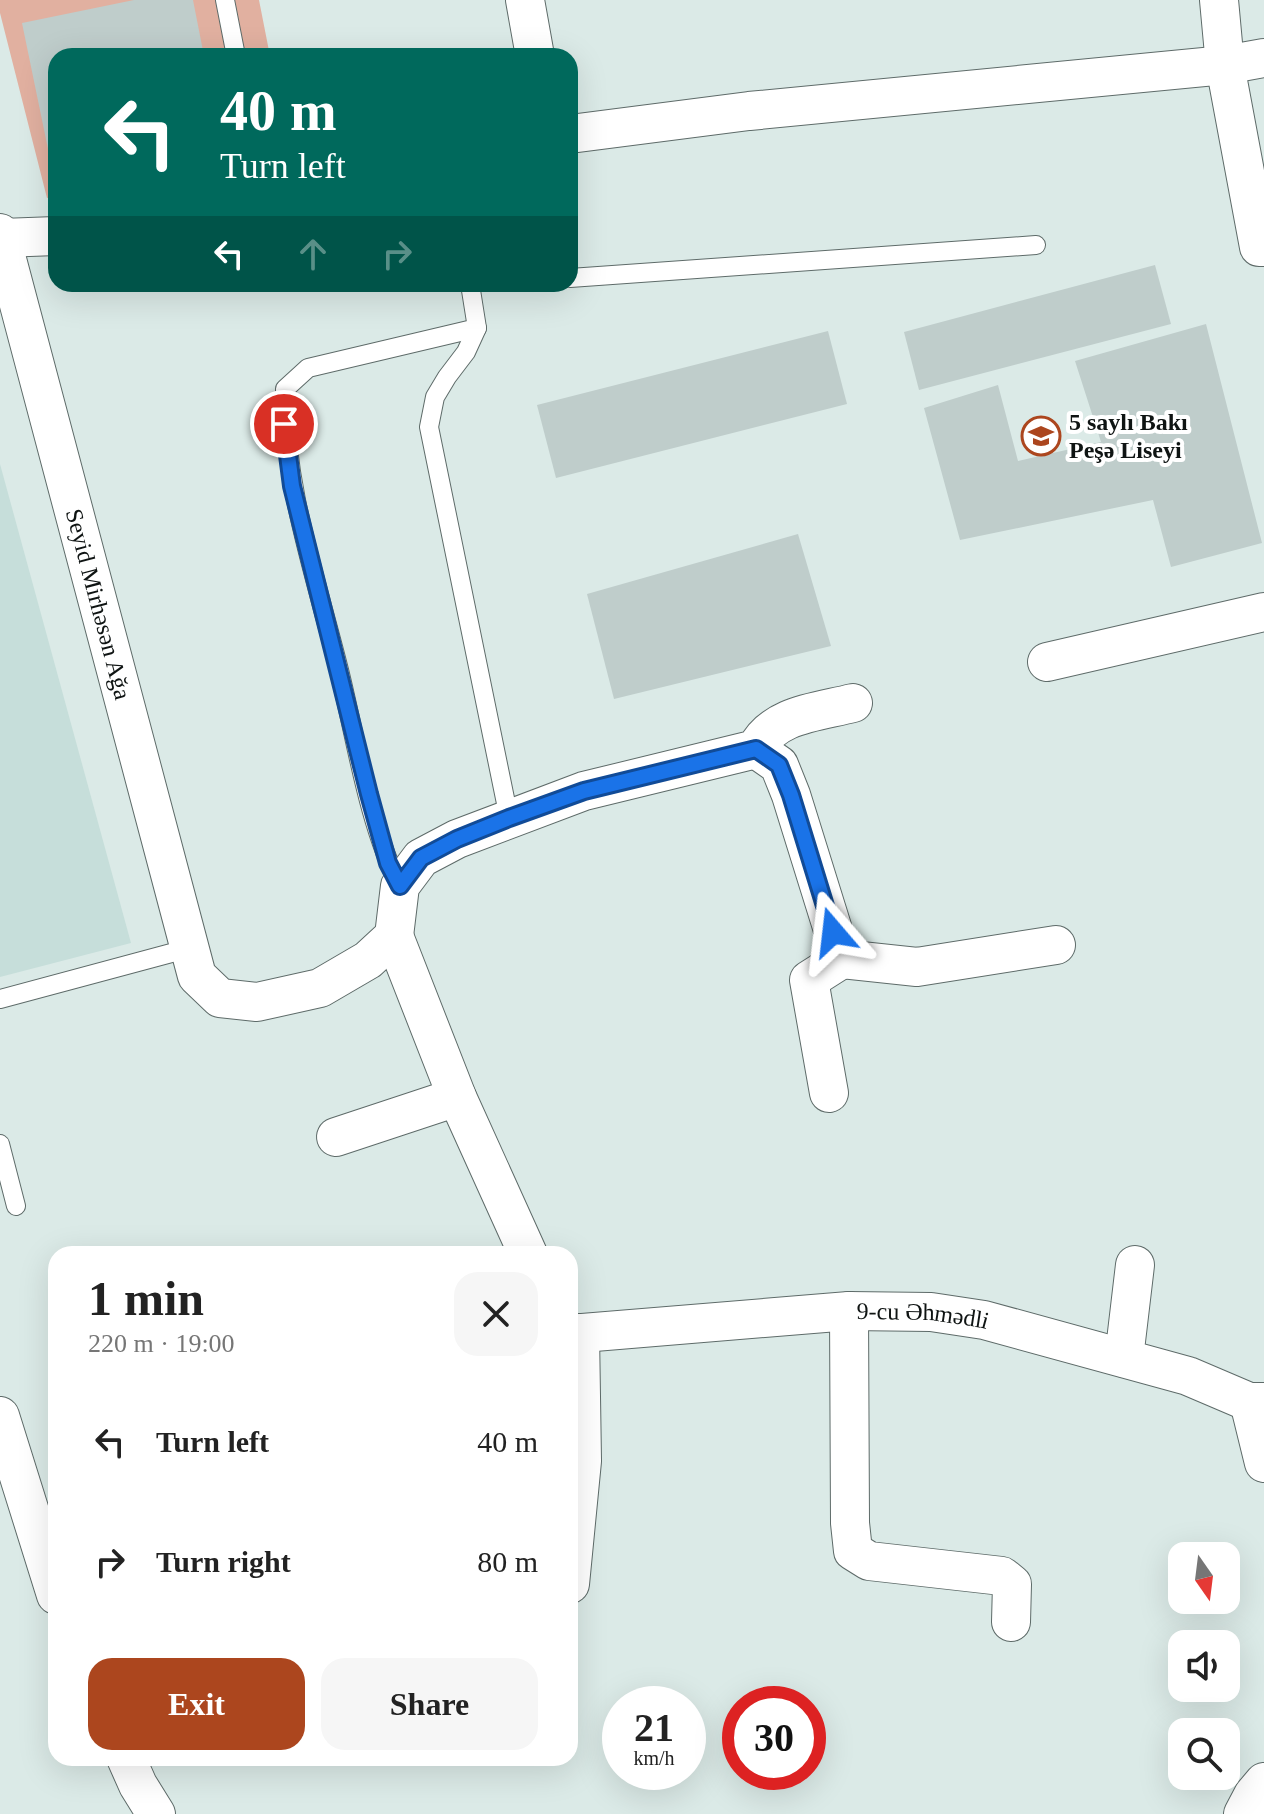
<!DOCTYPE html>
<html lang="en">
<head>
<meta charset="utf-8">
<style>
	:root { --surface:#fff; --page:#f6f6f6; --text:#222; --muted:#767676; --accent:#ac461e }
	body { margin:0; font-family:Georgia,serif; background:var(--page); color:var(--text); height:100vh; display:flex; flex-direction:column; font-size:30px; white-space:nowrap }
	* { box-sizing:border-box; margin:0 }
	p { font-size:26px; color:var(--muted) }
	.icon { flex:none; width:44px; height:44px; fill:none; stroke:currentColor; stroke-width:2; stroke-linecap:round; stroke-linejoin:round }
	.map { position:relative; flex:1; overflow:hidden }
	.side { position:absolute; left:48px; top:1246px; width:530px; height:520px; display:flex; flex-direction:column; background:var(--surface); border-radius:24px; box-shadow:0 8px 32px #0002 }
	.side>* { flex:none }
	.banner { position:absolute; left:48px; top:48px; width:530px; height:244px; border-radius:24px; box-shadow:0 8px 32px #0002; background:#00695c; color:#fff; overflow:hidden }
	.needle { width:52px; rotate:166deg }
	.fabs { position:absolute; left:1168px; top:1542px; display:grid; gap:16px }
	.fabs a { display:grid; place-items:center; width:72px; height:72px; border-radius:16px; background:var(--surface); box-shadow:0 8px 32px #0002; font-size:40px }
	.speed { position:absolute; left:602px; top:1686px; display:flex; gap:16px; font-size:40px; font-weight:700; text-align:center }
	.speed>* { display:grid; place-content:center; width:104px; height:104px; border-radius:50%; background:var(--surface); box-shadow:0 8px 32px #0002; line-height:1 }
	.speed small { font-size:20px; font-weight:400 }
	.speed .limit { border:12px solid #d22; background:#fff; color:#111 }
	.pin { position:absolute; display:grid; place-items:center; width:68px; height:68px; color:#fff; margin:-34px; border:4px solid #fff; border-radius:50%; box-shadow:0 2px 8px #0007 }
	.me { position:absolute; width:88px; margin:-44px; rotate:343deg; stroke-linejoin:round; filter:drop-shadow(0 0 6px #0008) }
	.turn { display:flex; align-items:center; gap:28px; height:168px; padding:0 40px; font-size:36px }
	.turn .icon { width:104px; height:104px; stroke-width:2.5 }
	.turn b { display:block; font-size:56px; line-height:68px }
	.lanes { display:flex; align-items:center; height:76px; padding:0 40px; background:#0003; justify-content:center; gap:40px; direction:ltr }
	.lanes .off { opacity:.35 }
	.round { display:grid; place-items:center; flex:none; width:84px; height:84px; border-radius:24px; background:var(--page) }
	.overview { display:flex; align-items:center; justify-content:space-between; height:136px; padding:0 40px }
	h1 { font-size:48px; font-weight:600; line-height:60px }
	.primary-button { display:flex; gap:16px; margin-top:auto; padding:16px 40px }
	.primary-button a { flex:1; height:92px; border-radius:24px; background:var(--accent); color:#fff; font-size:32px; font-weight:600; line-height:92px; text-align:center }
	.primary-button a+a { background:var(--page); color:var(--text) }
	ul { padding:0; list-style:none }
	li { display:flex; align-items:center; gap:24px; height:120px; padding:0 40px }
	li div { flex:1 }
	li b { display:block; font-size:30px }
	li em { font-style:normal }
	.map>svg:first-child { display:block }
</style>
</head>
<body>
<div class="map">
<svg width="1264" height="1814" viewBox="0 0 1264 1814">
	<rect width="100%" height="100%" fill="#dbeae7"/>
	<path fill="#c6deda" d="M0 464 131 943 0 977Z"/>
	<path fill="#e1b0a0" d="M0 0H259L270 56H56V196L47 198 0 13Z"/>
	<g fill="#bfcdcb">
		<path d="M134 0H193L204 56H56L55 183 22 23Z"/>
		<path d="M1155 265 1171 324 919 390 904 332Z"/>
		<path d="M1206 324 1262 543 1171 567 1153 500 960 540 924 408 998 385 1018 461 1101 442 1075 361Z"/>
		<path d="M828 331 847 404 556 478 537 405Z"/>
		<path d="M798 534 831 646 614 699 587 594Z"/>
	</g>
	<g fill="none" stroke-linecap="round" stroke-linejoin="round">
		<g stroke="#5e6b69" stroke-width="20">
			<g id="service">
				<path d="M225 0 236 56"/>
				<path d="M570 278 1036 245"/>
				<path d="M470 284 477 328 466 352 447 377 435 397 429 427 509 818"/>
				<path d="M400 886C368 825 356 738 339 670 316 577 283 485 285 389L308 368 477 328"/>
				<path d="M0 999 190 948"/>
				<path d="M0 1144 16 1206"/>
			</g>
		</g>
		<g stroke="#5e6b69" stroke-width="40">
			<g id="minor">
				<path d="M525 0 535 56"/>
				<path d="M1219 0 1225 65 1259 247H1264"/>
				<path d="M570 134 749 111 1225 65 1264 58"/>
				<path id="s1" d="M0 233 197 976 220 998 257 1002 320 988 368 960 394 936 400 886 421 858 457 839 584 791 756 749C773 714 818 712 853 703"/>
				<path d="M2 238 56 236"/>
				<path d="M1047 662 1264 612"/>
				<path d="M756 749 779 765 791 795 842 959 809 980 829 1093"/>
				<path d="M394 936 457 1097 528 1254"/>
				<path d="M842 959 917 967 1056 945"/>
				<path d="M336 1137 457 1097"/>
				<path d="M849 1311 850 1523 853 1551 869 1561 1002 1576 1012 1584 1011 1622"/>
				<path id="s2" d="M570 1334 849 1311 931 1312 984 1320 1188 1376 1249 1402H1264"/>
				<path d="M1124 1358 1135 1265"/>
				<path d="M1249 1402 1264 1463"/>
				<path d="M0 1416 56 1595"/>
				<path d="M570 1584 582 1461 580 1333"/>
				<path d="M126 1758 138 1785 156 1814"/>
				<path d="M1243 1814 1253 1795 1264 1782"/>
			</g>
		</g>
		<use href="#service" stroke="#fff" stroke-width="18"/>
		<use href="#minor" stroke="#fff" stroke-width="38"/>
	</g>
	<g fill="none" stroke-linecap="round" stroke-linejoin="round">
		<g stroke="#114b97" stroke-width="20">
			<path id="route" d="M284 424 292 486 369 794 388 863 400 886 421 858 457 839 509 818 584 791 756 749 779 765 791 795 833 932"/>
		</g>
		<use href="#route" stroke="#1a73e8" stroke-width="14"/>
	</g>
	<defs>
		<g id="university-ring" transform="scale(2)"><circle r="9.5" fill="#fff" stroke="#ac461e" stroke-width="1.5"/><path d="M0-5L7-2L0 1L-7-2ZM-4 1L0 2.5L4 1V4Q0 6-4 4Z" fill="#ac461e"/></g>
	</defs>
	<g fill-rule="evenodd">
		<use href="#university-ring" x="1041" y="436"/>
	</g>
	<g text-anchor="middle" stroke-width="8" stroke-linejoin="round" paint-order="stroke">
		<g font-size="24" font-weight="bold" fill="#0f1413" stroke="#fff" text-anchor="start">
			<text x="1069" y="430">5 saylı Bakı<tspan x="1069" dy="28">Peşə Liseyi</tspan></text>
		</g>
		<g font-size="24" fill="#0f1413" stroke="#fff">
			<text dy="8" stroke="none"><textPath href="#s1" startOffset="384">Seyid Mirhəsən Ağa</textPath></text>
			<text dy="8" stroke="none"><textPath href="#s2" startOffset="354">9-cu Əhmədli</textPath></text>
		</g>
	</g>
</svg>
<div class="fabs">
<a><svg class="needle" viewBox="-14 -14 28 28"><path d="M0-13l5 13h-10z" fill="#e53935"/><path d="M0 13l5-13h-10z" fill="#767676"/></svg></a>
<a><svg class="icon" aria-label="sound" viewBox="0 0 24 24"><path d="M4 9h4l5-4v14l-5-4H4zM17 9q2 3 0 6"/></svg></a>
<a><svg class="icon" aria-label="search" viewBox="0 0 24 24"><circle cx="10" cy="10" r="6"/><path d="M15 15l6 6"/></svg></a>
</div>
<div class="speed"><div>21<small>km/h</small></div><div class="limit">30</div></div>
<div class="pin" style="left:284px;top:424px;background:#d93025"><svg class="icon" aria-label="arrive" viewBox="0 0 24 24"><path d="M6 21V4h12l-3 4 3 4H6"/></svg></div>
<svg class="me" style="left:833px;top:932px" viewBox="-20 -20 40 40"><path d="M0-17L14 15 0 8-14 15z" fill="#1a73e8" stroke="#fff" stroke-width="4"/></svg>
<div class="banner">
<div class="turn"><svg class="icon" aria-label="left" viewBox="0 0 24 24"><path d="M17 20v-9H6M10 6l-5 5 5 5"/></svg><div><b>40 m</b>Turn left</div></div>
<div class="lanes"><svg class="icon" aria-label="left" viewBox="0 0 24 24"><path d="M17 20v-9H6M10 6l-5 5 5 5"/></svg><svg class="icon off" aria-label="ahead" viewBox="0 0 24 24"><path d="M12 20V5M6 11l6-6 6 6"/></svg><svg class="icon off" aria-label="right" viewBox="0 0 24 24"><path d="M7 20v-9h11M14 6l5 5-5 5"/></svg></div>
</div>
<section class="side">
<div class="overview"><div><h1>1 min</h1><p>220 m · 19:00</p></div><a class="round"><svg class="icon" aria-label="close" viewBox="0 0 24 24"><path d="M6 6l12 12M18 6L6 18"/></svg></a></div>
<ul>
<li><svg class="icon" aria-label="left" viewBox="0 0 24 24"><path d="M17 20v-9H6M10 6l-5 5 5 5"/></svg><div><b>Turn left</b></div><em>40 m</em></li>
<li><svg class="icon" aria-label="right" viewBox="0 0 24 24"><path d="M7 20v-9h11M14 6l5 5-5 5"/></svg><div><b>Turn right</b></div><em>80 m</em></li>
</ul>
<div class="primary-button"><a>Exit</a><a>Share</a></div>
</section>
</div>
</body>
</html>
